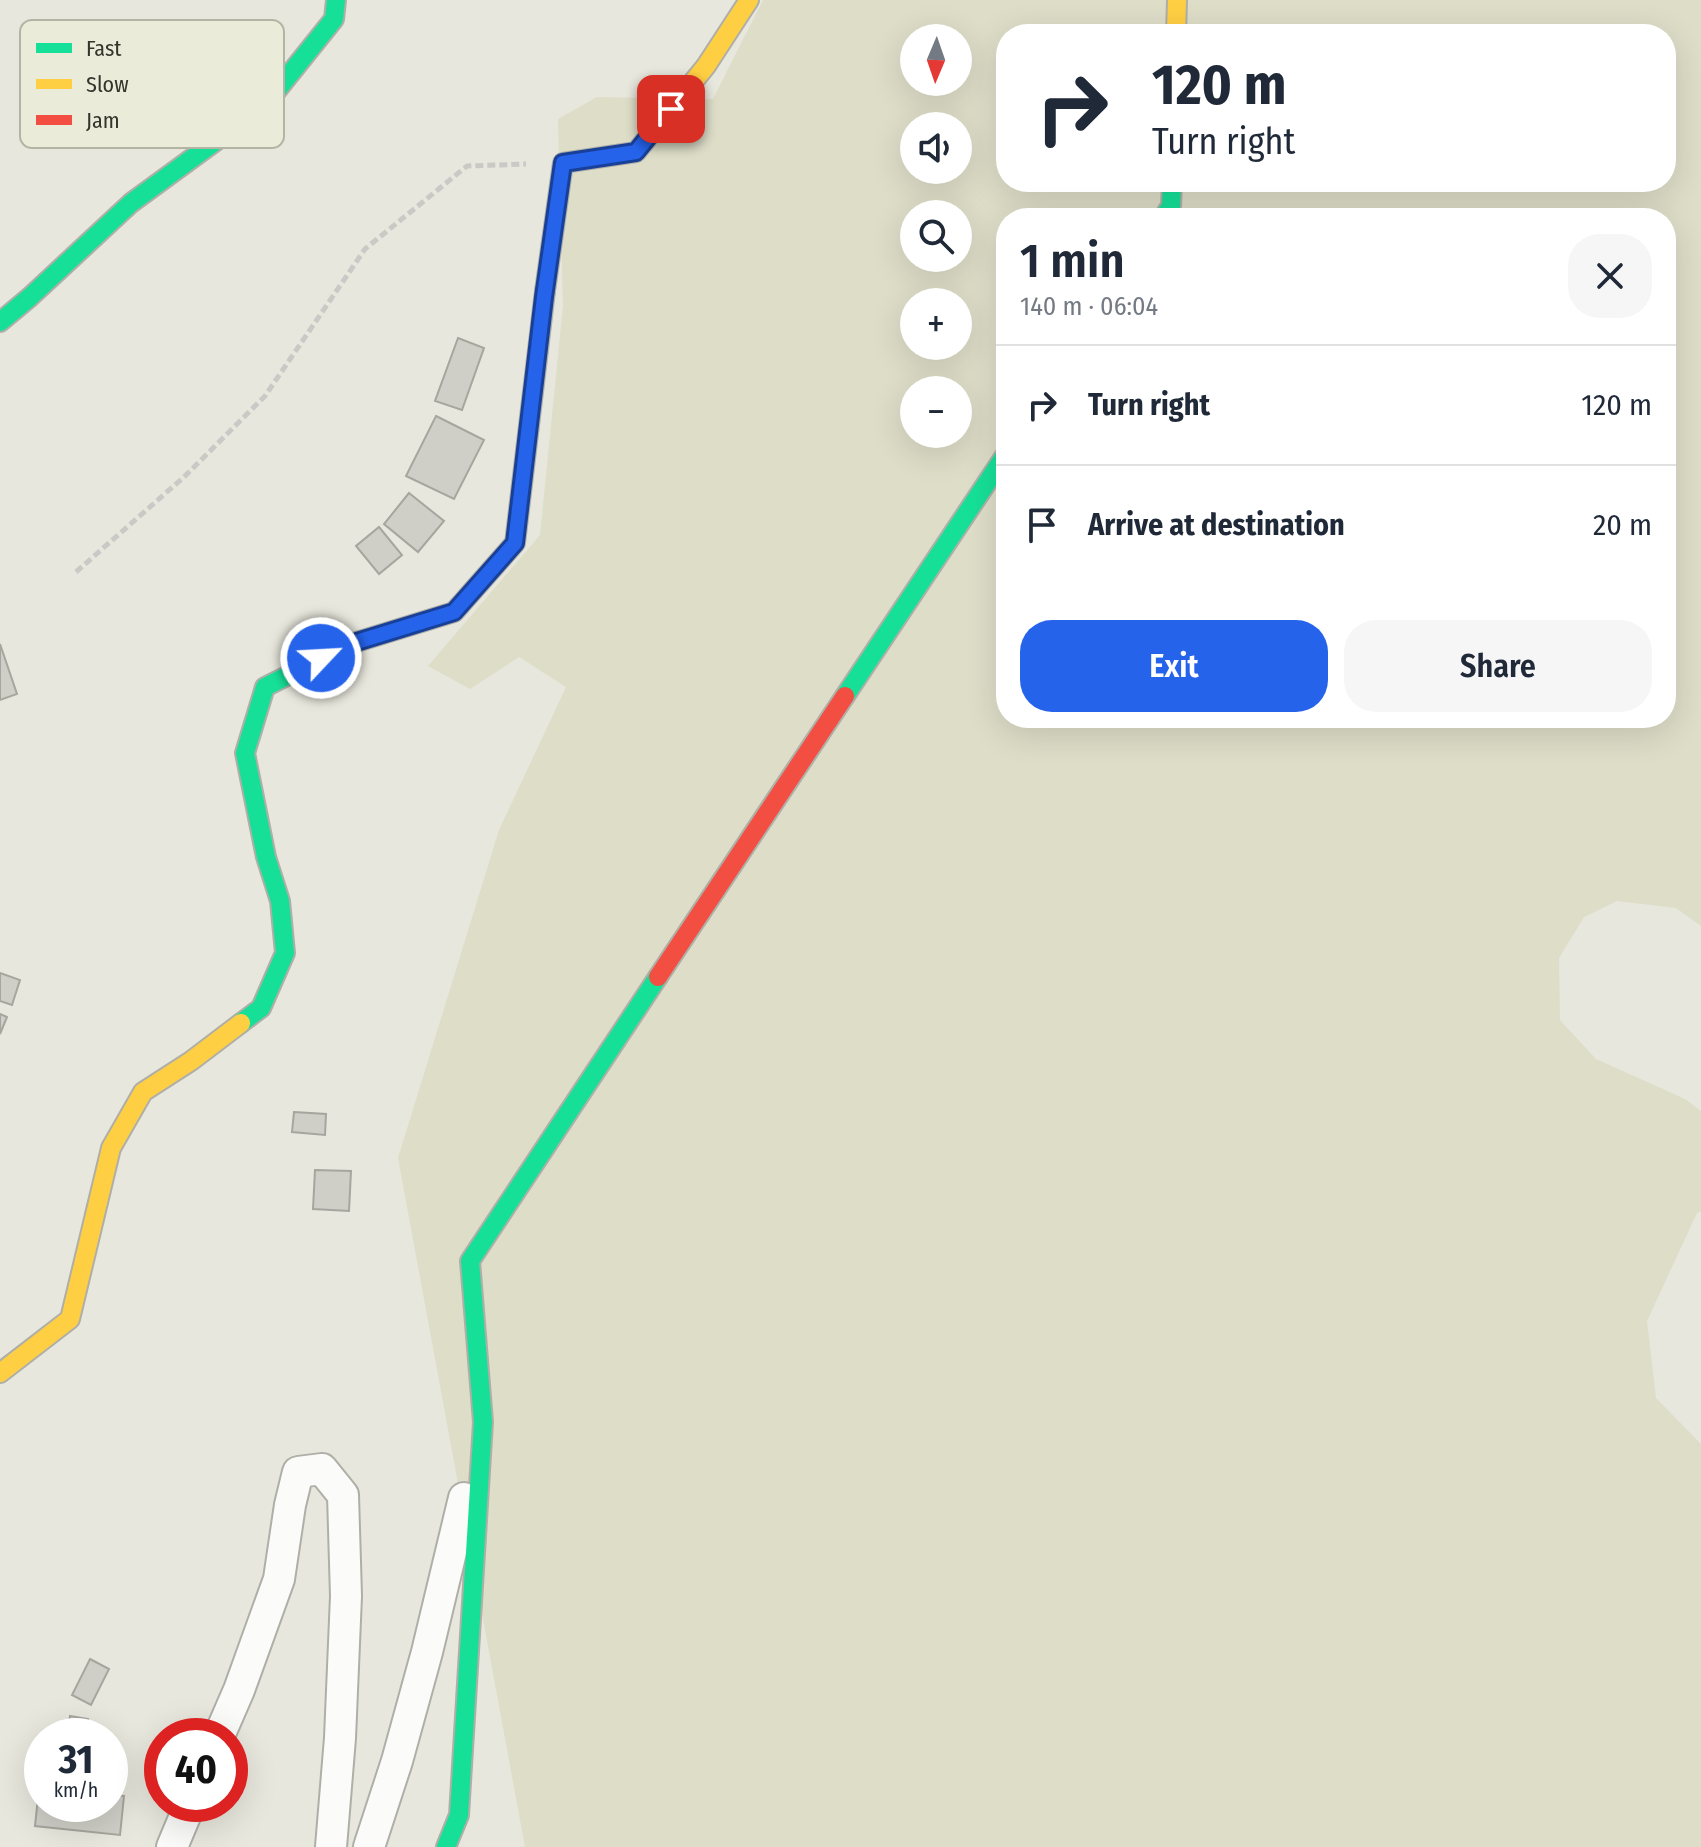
<!DOCTYPE html>
<html lang="en">
<head>
<meta charset="utf-8">
<style>
	:root { --surface:#fff; --page:#f6f6f7; --text:#1f2937; --muted:#747a83; --line:#e0e1e3; --accent:#2563eb }
	body { margin:0; font-family:"Fira Sans Condensed",sans-serif; background:var(--page); color:var(--text); height:100vh; display:flex; flex-direction:column; font-size:30px; white-space:nowrap }
	* { box-sizing:border-box; margin:0 }
	p { font-size:26px; color:var(--muted) }
	.icon { flex:none; width:44px; height:44px; fill:none; stroke:currentColor; stroke-width:2; stroke-linecap:round; stroke-linejoin:round }
	.map { position:relative; flex:1; overflow:hidden }
	.sheet { position:absolute; left:996px; top:208px; width:680px; height:520px; display:flex; flex-direction:column; background:var(--surface); border-radius:32px; box-shadow:0 8px 32px #0002 }
	.sheet>* { flex:none }
	.guide { position:absolute; left:996px; top:24px; width:680px; height:168px; border-radius:32px; box-shadow:0 8px 32px #0002; background:#fff; color:var(--text); overflow:hidden }
	.needle { width:52px; rotate:182deg }
	.controls { position:absolute; left:900px; top:24px; display:grid; gap:16px }
	.controls a { display:grid; place-items:center; width:72px; height:72px; border-radius:50%; background:var(--surface); box-shadow:0 8px 32px #0002; font-size:40px }
	.speed { position:absolute; left:24px; top:1718px; display:flex; gap:16px; font-size:40px; font-weight:700; text-align:center }
	.speed>* { display:grid; place-content:center; width:104px; height:104px; border-radius:50%; background:var(--surface); box-shadow:0 8px 32px #0002; line-height:1 }
	.speed small { font-size:20px; font-weight:400 }
	.speed .limit { border:12px solid #d22; background:#fff; color:#111 }
	.pin { position:absolute; display:grid; place-items:center; width:68px; height:68px; color:#fff; margin:-34px; border-radius:16px; box-shadow:0 4px 12px #0006 }
	.me { position:absolute; width:88px; margin:-44px; rotate:65deg; stroke-linejoin:round; filter:drop-shadow(0 0 6px #0008) }
	.turn { display:flex; align-items:center; gap:28px; height:168px; padding:0 24px; font-size:36px }
	.turn .icon { width:104px; height:104px; stroke-width:2.5 }
	.turn b { display:block; font-size:56px; line-height:68px }
	.round { display:grid; place-items:center; flex:none; width:84px; height:84px; border-radius:32px; background:var(--page) }
	.head { display:flex; align-items:center; justify-content:space-between; height:136px; padding:0 24px }
	h1 { font-size:48px; font-weight:600; line-height:60px }
	.cta { display:flex; gap:16px; margin-top:auto; padding:16px 24px }
	.cta a { flex:1; height:92px; border-radius:32px; background:var(--accent); color:#fff; font-size:32px; font-weight:600; line-height:92px; text-align:center }
	.cta a+a { background:var(--page); color:var(--text) }
	ul { padding:0; list-style:none }
	li { display:flex; align-items:center; gap:24px; height:120px; padding:0 24px; border-top:2px solid var(--line) }
	li div { flex:1 }
	li b { display:block; font-size:30px }
	li em { font-style:normal }
	.map>svg:first-child { display:block }
</style>
</head>
<body>
<div class="map">
<svg width="1701" height="1847" viewBox="0 0 1701 1847">
	<rect width="100%" height="100%" fill="#e7e7dd"/>
	<path fill="#ddddc8" fill-rule="evenodd" d="M763 0H1701V926L1676 908 1617 901 1584 917 1559 958 1560 1020 1596 1059 1685 1099 1701 1111V1211L1697 1213 1647 1321 1656 1398 1701 1444V1847H525L398 1158 499 830 566 687 519 657 470 689 428 666 540 535 563 306 558 119 597 97 713 99ZM1006 34H1666V182H1006ZM914 38H958V82H914ZM914 126H958V170H914ZM914 214H958V258H914ZM1006 218H1666V718H1006ZM914 302H958V346H914ZM914 390H958V434H914Z"/>
	<g fill="#cfcfc8" stroke="#a6a69e" stroke-width="2">
		<path d="M458 338 484 348 462 410 435 401Z"/>
		<path d="M436 416 484 440 454 499 406 476Z"/>
		<path d="M409 493 444 521 418 552 384 524Z"/>
		<path d="M379 527 402 555 379 574 356 546Z"/>
		<path d="M0 644 17 694 0 700Z"/>
		<path d="M0 973 20 980 12 1005 0 1001Z"/>
		<path d="M0 1014 7 1017 0 1034Z"/>
		<path d="M294 1112 326 1114 325 1135 292 1132Z"/>
		<path d="M315 1170 351 1171 349 1211 313 1209Z"/>
		<path d="M90 1659 109 1669 91 1705 72 1695Z"/>
		<path d="M70 1716 88 1719 85 1736H67Z"/>
		<path d="M39 1788H42V1804H110V1795L124 1796 120 1835 35 1826Z"/>
	</g>
	<g fill="none" stroke-linecap="round" stroke-linejoin="round">
		<g stroke="#afafa8" stroke-width="34">
			<g id="street">
				<path d="M219 1736 239 1690 279 1579 290 1505 298 1472 322 1469 343 1495 346 1596 340 1738 331 1847"/>
				<path d="M172 1847 190 1804"/>
				<path d="M369 1847 397 1761 427 1652 464 1498"/>
			</g>
		</g>
		<g stroke="#afafa8" stroke-width="22">
			<g id="fast">
				<path d="M1163 218 1171 206 1172 182"/>
				<path d="M0 322 30 297 131 203 265 105 334 19 336 0"/>
				<path d="M845 696 1006 454"/>
				<path d="M241 1023 261 1008 285 953 280 901 266 857 245 753 265 687 350 644 454 612 515 543 545 291"/>
				<path d="M446 1847 459 1815 483 1422 470 1261 658 977"/>
			</g>
		</g>
		<g stroke="#afafa8" stroke-width="22">
			<g id="slow">
				<path d="M1176 34 1177 0"/>
				<path d="M545 291 563 163 636 152 706 66 749 0"/>
				<path d="M0 1373 70 1319 111 1148 143 1092 191 1061 241 1023"/>
			</g>
		</g>
		<g stroke="#afafa8" stroke-width="22">
			<path id="jam" d="M658 977 845 696"/>
		</g>
		<path stroke="#c9c9c6" stroke-width="5" stroke-dasharray="8 4" stroke-linecap="butt" d="M76 572 184 477 265 396 365 249 467 166 526 164"/>
		<use href="#street" stroke="#fbfbfa" stroke-width="30"/>
		<use href="#fast" stroke="#16e098" stroke-width="18"/>
		<use href="#slow" stroke="#ffcf43" stroke-width="18"/>
		<use href="#jam" stroke="#f24e42" stroke-width="18"/>
	</g>
	<g fill="none" stroke-linecap="round" stroke-linejoin="round">
		<g stroke="#184099" stroke-width="20">
			<path id="route" d="M321 658 350 644 454 612 515 543 544 297 563 163 636 152 671 109"/>
		</g>
		<use href="#route" stroke="#2563eb" stroke-width="14"/>
	</g>
	<rect x="20" y="20" width="264" height="128" rx="12" fill="#ebebd9" stroke="#b4b4a5" stroke-width="2"/>
	<rect x="36" y="43" width="36" height="10" fill="#16e098"/>
	<rect x="36" y="79" width="36" height="10" fill="#ffcf43"/>
	<rect x="36" y="115" width="36" height="10" fill="#f24e42"/>
	<g font-size="22" fill="#34342d">
		<text x="86" y="56">Fast</text>
		<text x="86" y="92">Slow</text>
		<text x="86" y="128">Jam</text>
	</g>
</svg>
<div class="controls">
<a><svg class="needle" viewBox="-14 -14 28 28"><path d="M0-13l5 13h-10z" fill="#e53935"/><path d="M0 13l5-13h-10z" fill="#747a83"/></svg></a>
<a><svg class="icon" aria-label="sound" viewBox="0 0 24 24"><path d="M4 9h4l5-4v14l-5-4H4zM17 9q2 3 0 6"/></svg></a>
<a><svg class="icon" aria-label="search" viewBox="0 0 24 24"><circle cx="10" cy="10" r="6"/><path d="M15 15l6 6"/></svg></a>
<a>+</a>
<a>−</a>
</div>
<div class="speed"><div>31<small>km/h</small></div><div class="limit">40</div></div>
<div class="pin" style="left:671px;top:109px;background:#d93025"><svg class="icon" aria-label="arrive" viewBox="0 0 24 24"><path d="M6 21V4h12l-3 4 3 4H6"/></svg></div>
<svg class="me" style="left:321px;top:658px" viewBox="-20 -20 40 40"><circle r="17" fill="#2563eb" stroke="#fff" stroke-width="3"/><path d="M0-11L8 9 0 5-8 9z" fill="#fff"/></svg>
<div class="guide">
<div class="turn"><svg class="icon" aria-label="right" viewBox="0 0 24 24"><path d="M7 20v-9h11M14 6l5 5-5 5"/></svg><div><b>120 m</b>Turn right</div></div>
</div>
<section class="sheet">
<div class="head"><div><h1>1 min</h1><p>140 m · 06:04</p></div><a class="round"><svg class="icon" aria-label="close" viewBox="0 0 24 24"><path d="M6 6l12 12M18 6L6 18"/></svg></a></div>
<ul>
<li><svg class="icon" aria-label="right" viewBox="0 0 24 24"><path d="M7 20v-9h11M14 6l5 5-5 5"/></svg><div><b>Turn right</b></div><em>120 m</em></li>
<li><svg class="icon" aria-label="arrive" viewBox="0 0 24 24"><path d="M6 21V4h12l-3 4 3 4H6"/></svg><div><b>Arrive at destination</b></div><em>20 m</em></li>
</ul>
<div class="cta"><a>Exit</a><a>Share</a></div>
</section>
</div>
</body>
</html>
